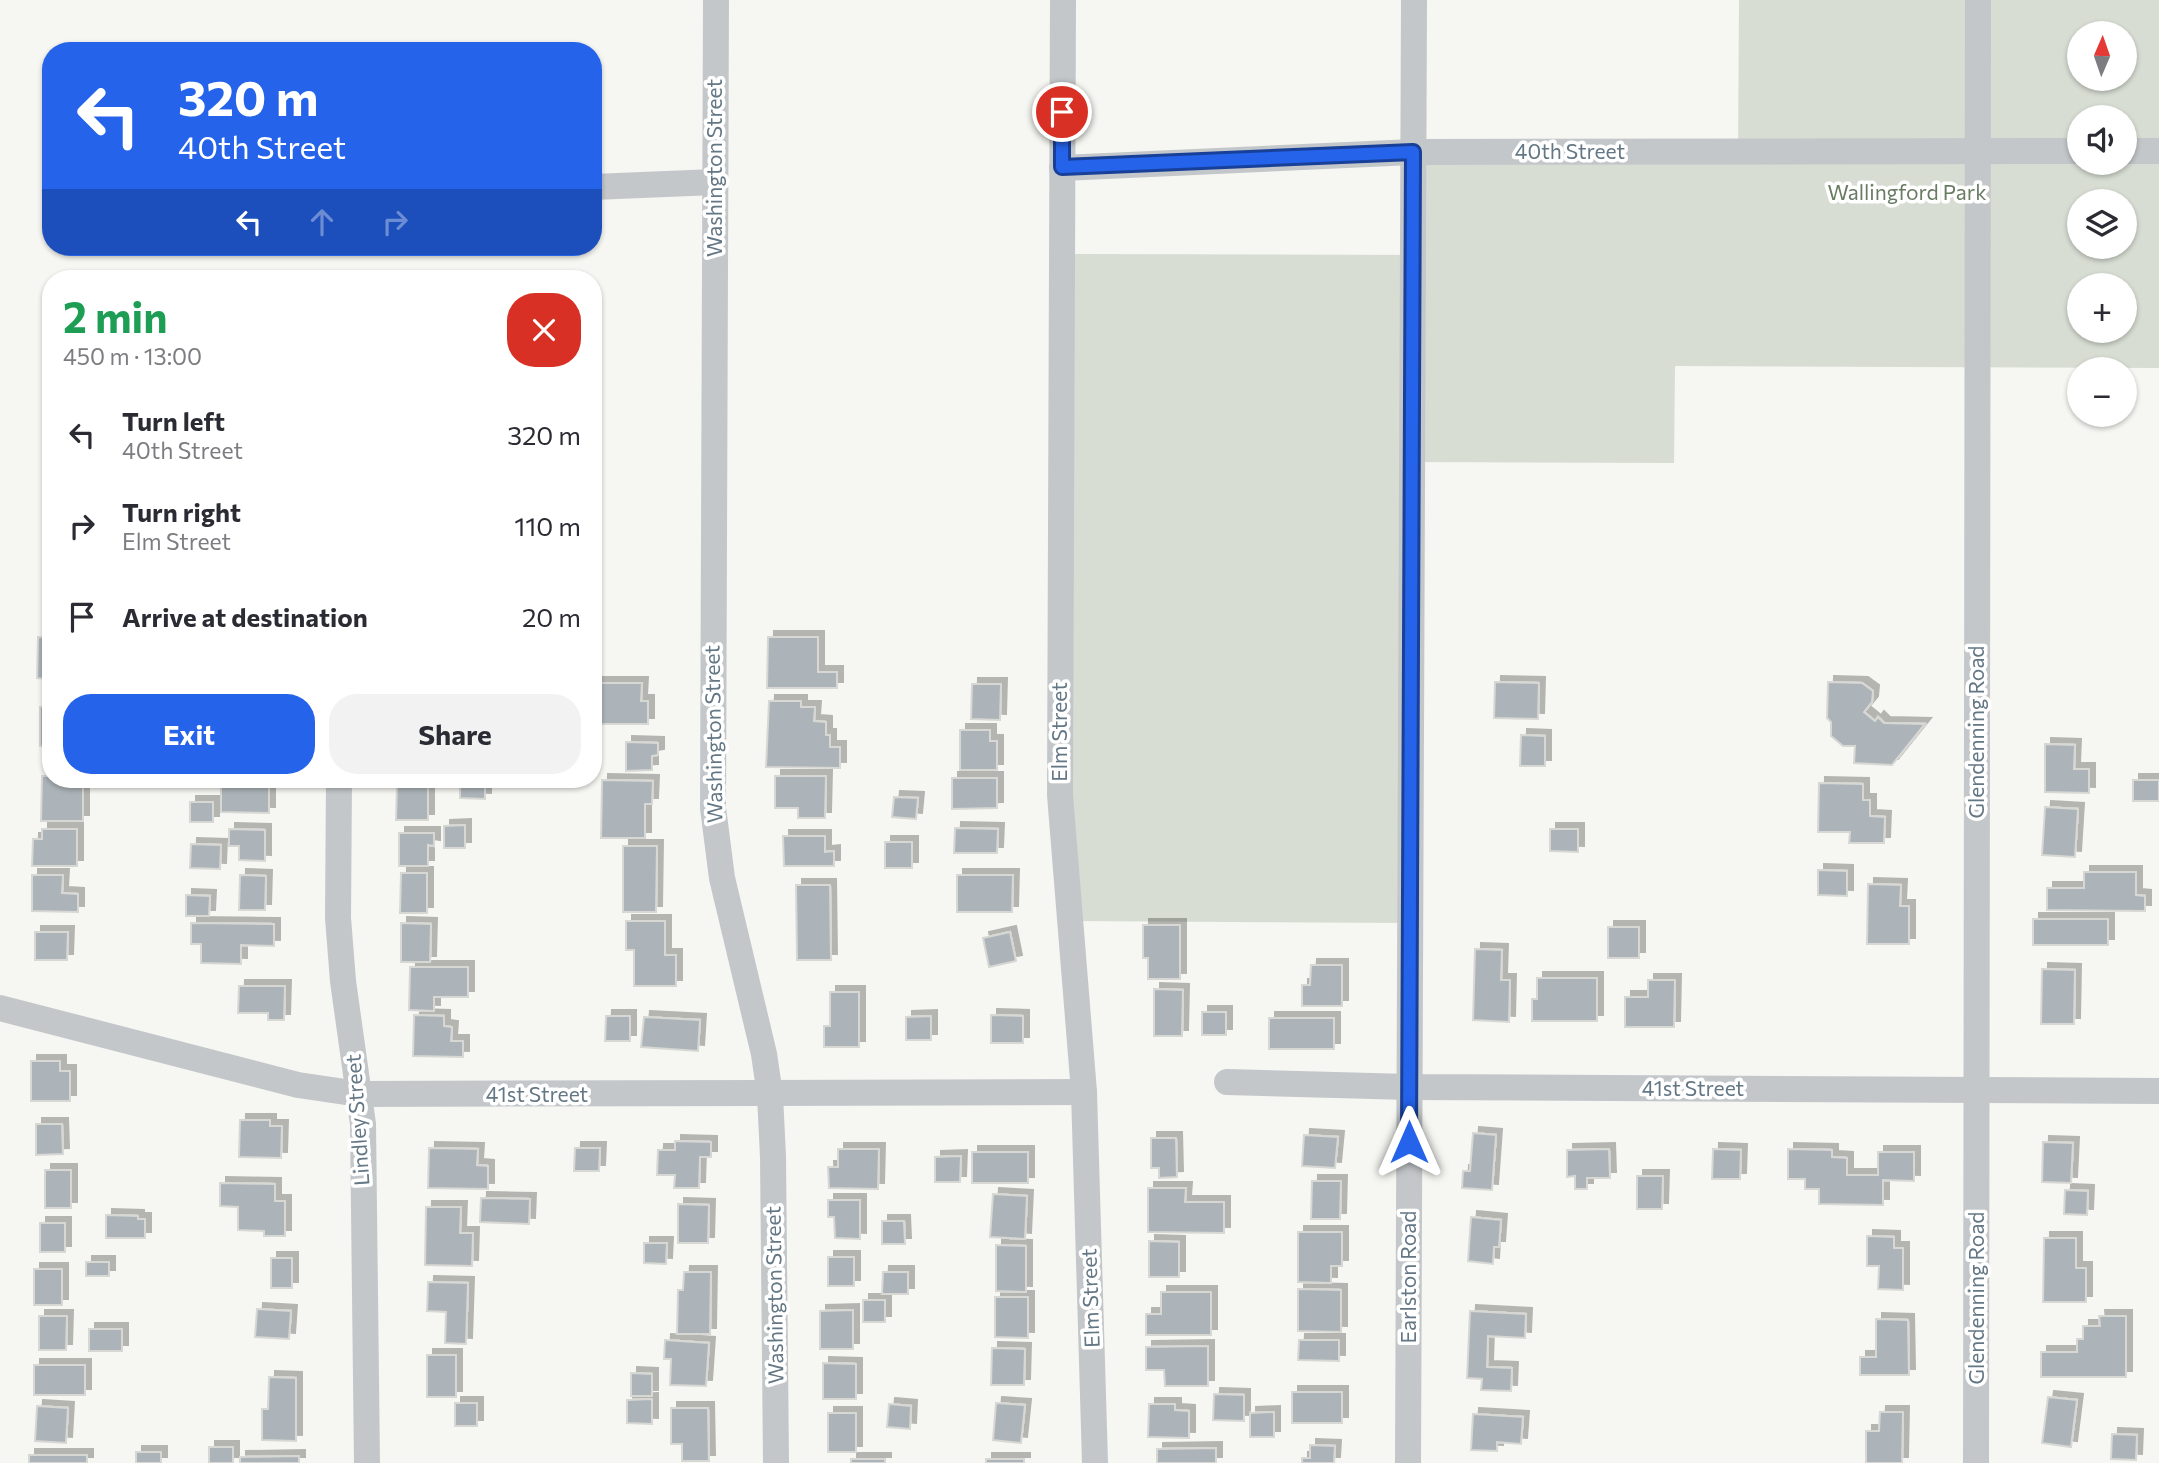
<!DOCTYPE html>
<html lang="en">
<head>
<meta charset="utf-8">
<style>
	:root { --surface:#fff; --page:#f2f2f3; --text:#2b2b33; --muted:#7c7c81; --accent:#2563eb }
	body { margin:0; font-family:Commissioner,sans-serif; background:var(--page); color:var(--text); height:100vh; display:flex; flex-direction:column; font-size:26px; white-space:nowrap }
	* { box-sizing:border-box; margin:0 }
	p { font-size:23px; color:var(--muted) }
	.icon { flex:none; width:38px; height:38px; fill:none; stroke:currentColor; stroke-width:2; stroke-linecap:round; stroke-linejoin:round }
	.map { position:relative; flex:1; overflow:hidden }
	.drawer { position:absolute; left:42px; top:270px; width:560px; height:518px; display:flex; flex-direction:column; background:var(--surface); border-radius:28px; box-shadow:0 2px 5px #0004 }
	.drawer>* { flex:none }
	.guide { position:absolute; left:42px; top:42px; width:560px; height:214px; border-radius:28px; box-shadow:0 2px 5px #0004; background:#2563eb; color:#fff; overflow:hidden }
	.needle { width:46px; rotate:2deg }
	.tools { position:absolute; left:2067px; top:21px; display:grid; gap:14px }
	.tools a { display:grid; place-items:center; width:70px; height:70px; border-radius:50%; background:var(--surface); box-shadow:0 2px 5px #0004; font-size:35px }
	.pin { position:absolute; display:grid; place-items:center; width:60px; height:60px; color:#fff; margin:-30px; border:4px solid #fff; border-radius:50%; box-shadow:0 2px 7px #0007 }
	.me { position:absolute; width:77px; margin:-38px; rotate:0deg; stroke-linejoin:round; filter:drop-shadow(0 0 5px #0008) }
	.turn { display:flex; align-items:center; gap:24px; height:147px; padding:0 21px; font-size:32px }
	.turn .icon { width:91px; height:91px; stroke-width:2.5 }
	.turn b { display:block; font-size:49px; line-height:60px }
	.lanes { display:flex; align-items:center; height:66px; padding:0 21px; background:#0003; justify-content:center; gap:35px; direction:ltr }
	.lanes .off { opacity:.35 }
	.round { display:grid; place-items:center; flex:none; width:74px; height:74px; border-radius:28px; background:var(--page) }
	.headline { display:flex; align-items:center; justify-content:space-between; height:119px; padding:0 21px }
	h1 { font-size:42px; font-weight:700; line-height:52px; color:#1e9e55 }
	.button { display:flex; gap:14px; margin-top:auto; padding:14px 21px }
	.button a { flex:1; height:80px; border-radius:28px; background:var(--accent); color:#fff; font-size:28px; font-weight:700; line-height:80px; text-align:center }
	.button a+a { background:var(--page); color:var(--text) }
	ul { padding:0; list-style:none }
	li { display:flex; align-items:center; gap:21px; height:91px; padding:0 21px }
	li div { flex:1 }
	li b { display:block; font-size:26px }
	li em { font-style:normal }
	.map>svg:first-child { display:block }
</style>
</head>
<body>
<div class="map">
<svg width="2159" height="1463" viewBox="0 0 2159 1463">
	<defs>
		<filter id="shadow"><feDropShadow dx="6" dy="-6" stdDeviation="0" flood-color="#0004"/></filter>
	</defs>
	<rect width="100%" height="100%" fill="#f6f6f2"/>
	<path fill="#d7ddd3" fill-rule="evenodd" d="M1739 0H2159V368L1675 366 1674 463 1409 462 1407 923 1072 921 1073 254 1421 255 1422 161 1738 163ZM2079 33H2124V79H2079ZM2079 117H2124V163H2079ZM2079 201H2124V247H2079ZM2079 285H2124V331H2079Z"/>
	<g fill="#acb4b9" stroke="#d7d7d4" stroke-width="2" filter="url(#shadow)">
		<path d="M38 637 51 638V679L37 678Z"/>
		<path d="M768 637H818V672H837V688H767Z"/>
		<path d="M1495 682 1539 683 1538 719 1494 718Z"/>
		<path d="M1828 682 1862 683 1873 691 1872 702 1864 712 1875 721 1878 717 1884 723 1925 724 1892 765 1854 763 1855 746H1843L1831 736V722L1827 718Z"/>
		<path d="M597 683H642L641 701H648V724H597Z"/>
		<path d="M972 684H1001L1000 720 971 719Z"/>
		<path d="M769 701H801V707H815L814 721 826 722V735H830V747H840V768L766 767Z"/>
		<rect x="40" y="707" width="11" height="39"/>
		<path d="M960 730H990V741H997V770H960Z"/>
		<path d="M1521 735 1545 736V766H1520Z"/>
		<path d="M626 742 658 743V755L652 756V770L626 771Z"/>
		<path d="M2045 744 2075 745 2074 769H2089V793L2045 792Z"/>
		<path d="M42 776H51V779H83V821H41Z"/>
		<path d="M775 776H826L825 818H798V808H775Z"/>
		<path d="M952 778H997V808L952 809Z"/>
		<path d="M460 779H485V799L460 798Z"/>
		<path d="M602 780 653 781 652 804H645V838H601Z"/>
		<rect x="2133" y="780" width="26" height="21"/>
		<path d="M221 781 269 782V813L221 812Z"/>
		<path d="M397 783H428V820H396Z"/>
		<path d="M1819 783 1863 784V800H1870V816L1885 817 1884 843H1849L1850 832H1818Z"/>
		<path d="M894 797 918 798 916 819 892 817Z"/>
		<rect x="190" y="802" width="23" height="20"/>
		<path d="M2045 807 2078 809 2075 857 2042 855Z"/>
		<path d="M465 825V848H444V826Z"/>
		<path d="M955 828 998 829 997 853H954Z"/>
		<path d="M42 829H77V866H32L33 839H42Z"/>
		<path d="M229 829 265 830V861L239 860V846H229Z"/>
		<path d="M1550 829H1578V852L1550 851Z"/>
		<path d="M399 833H434V846L428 845V866H399Z"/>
		<path d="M783 836H825V852L834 851V866H784Z"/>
		<rect x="885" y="842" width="27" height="26"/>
		<path d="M191 844 221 845 220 869 190 868Z"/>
		<path d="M623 846H657L656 912H623Z"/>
		<path d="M1818 870 1847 871V896L1818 895Z"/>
		<path d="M2084 872H2136V895L2145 896V911L2047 910V888H2084Z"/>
		<path d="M401 873H427V913H400Z"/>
		<path d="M32 875H63L62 893 78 894V912L32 911Z"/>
		<path d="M240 875 266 876 265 910H239Z"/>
		<path d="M957 875H1013L1012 912H957Z"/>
		<path d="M1868 884 1901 885 1900 906H1909V944H1867Z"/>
		<path d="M796 885H830L831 960H797Z"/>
		<path d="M186 895 210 896 209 916H186Z"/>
		<rect x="2033" y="919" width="75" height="26"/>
		<path d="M626 921H665V955H676V986H634V950H626Z"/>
		<path d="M191 923 274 924V946L241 945V964L201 963V944H191Z"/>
		<path d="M401 923 431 924 430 962H401Z"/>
		<path d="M1143 925H1180V979H1148V958H1143Z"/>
		<rect x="1608" y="927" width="31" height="31"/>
		<path d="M35 932H68L67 960H35Z"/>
		<path d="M1010 932 1016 961 989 967 983 938Z"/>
		<path d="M1475 949 1502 950 1501 980H1510L1509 1022 1473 1020Z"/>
		<path d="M1311 965H1342V1006H1302V985H1310Z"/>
		<path d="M410 967H468V997H434V1011L409 1010Z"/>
		<path d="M2042 969 2075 970 2074 1024H2041Z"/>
		<path d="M1537 978H1597V1021H1532V999H1537Z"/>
		<path d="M1648 980H1675L1674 1027H1625V997H1648Z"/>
		<path d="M239 986H285L284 1020H268V1013H238Z"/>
		<path d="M1154 989 1183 990 1182 1036H1154Z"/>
		<path d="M830 992H859V1047H824V1026H830Z"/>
		<rect x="1202" y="1012" width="24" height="23"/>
		<path d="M414 1015 444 1016V1026L452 1027 451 1041H463V1057L413 1056Z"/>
		<path d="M991 1015 1023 1016V1043H991Z"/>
		<path d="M606 1016H630V1041H605Z"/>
		<path d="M931 1016V1040H906V1017Z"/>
		<path d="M644 1017 700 1020 698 1051 641 1047Z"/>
		<rect x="1269" y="1018" width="65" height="31"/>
		<path d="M31 1061H60V1071H70V1101H31Z"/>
		<path d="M240 1120H270V1126H282L281 1158 239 1157Z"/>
		<path d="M36 1124H62L63 1154 36 1155Z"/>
		<path d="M1473 1133 1496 1135 1492 1190 1462 1188 1463 1171H1470Z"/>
		<path d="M1304 1135 1338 1137 1335 1168 1302 1166Z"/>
		<path d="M1151 1138H1176L1177 1177 1159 1178V1168H1151Z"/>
		<path d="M675 1141 711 1142V1157H700L699 1188H674L675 1175H657L658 1150H675Z"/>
		<path d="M2043 1142 2073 1143 2071 1183 2042 1182Z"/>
		<path d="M429 1148 478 1149 477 1165 488 1166V1189L428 1188Z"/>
		<path d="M575 1148H600L599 1171H574Z"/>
		<path d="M838 1149H879L878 1189 829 1188 828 1167H838Z"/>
		<path d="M1609 1149 1610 1178H1587V1189H1575V1176L1567 1177V1150Z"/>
		<path d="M1713 1149 1741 1150 1740 1179H1712Z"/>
		<path d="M1788 1149 1832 1150V1157L1847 1158V1175H1878V1152H1914V1181L1883 1180V1205L1819 1204V1189H1805V1179H1788Z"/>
		<rect x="972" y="1152" width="56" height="31"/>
		<path d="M961 1156 960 1182H935V1157Z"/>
		<rect x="45" y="1170" width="26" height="38"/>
		<path d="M1637 1176H1663L1662 1209H1637Z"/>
		<path d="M1312 1181H1341L1340 1219H1311Z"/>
		<path d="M220 1183 275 1184V1201H285V1236H264V1231L238 1230V1207L220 1206Z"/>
		<path d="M1148 1188H1186L1185 1202H1224V1233L1148 1232Z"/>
		<path d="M2065 1190 2088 1191 2087 1215 2064 1214Z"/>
		<path d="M993 1194 1027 1196 1025 1239 990 1237Z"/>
		<path d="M481 1198 530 1199 529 1224 480 1222Z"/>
		<path d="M828 1200H860V1239L835 1238 834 1217H828Z"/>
		<path d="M678 1204 709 1205 708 1243H678Z"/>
		<path d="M426 1207H461L460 1233H473L472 1266 425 1265Z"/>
		<path d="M106 1215 138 1216V1219H145V1238H106Z"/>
		<path d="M1471 1217 1501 1220 1499 1247H1494L1493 1264 1468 1261Z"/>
		<path d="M882 1221H904L905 1244H882Z"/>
		<rect x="40" y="1223" width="25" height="29"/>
		<path d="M1298 1232H1342V1266H1331V1283L1298 1282Z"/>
		<path d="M1867 1236 1894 1237V1248H1903V1290L1878 1289 1879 1266H1867Z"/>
		<path d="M2044 1238H2076V1268H2086V1302H2043Z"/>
		<path d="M1149 1241 1179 1242V1277H1149Z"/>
		<path d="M644 1243H667L666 1264 644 1263Z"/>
		<path d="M996 1245 1026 1246V1292L996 1291Z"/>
		<rect x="828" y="1257" width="26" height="29"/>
		<rect x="271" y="1258" width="21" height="30"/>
		<rect x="86" y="1262" width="23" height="14"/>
		<rect x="34" y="1269" width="28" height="36"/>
		<path d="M684 1272H711L710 1334H677L678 1290H683Z"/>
		<path d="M883 1272H908V1294H882Z"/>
		<path d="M428 1282 468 1283 466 1344 445 1343 446 1312 427 1311Z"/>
		<path d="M1298 1289 1341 1290V1332L1298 1331Z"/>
		<path d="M1161 1292H1211V1335H1146V1314H1161Z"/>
		<path d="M995 1297H1028V1338L995 1337Z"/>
		<rect x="863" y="1300" width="22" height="22"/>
		<path d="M257 1309 291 1311 289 1339 255 1337Z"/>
		<path d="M853 1310V1349H820V1311Z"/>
		<path d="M1470 1311 1526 1314 1525 1338 1488 1336 1487 1367 1512 1368 1511 1391 1481 1390 1482 1379 1467 1378Z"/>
		<path d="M39 1316H67L66 1350H39Z"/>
		<path d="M2099 1316H2126V1377H2041V1352H2077V1339H2083V1326H2100Z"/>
		<path d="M1876 1319 1908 1320 1909 1375H1860V1357H1876Z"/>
		<rect x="89" y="1329" width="33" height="22"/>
		<path d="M665 1340 709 1343 706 1386 670 1385 671 1359H664Z"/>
		<path d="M1299 1340H1339V1361L1298 1360Z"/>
		<path d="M1208 1346V1386H1165L1164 1370H1146V1347Z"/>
		<path d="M992 1348 1025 1349 1024 1385H991Z"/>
		<rect x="427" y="1355" width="29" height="42"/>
		<path d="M823 1363 856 1364V1399H823Z"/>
		<rect x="34" y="1365" width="51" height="30"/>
		<path d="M631 1373 652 1374V1396H631Z"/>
		<path d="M269 1377 296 1378V1441L262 1440V1409H268Z"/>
		<rect x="1292" y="1392" width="50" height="31"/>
		<path d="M1214 1394 1244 1395V1421L1213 1420Z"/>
		<path d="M2048 1397 2077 1400 2071 1447 2042 1443Z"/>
		<path d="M652 1399V1424L627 1423V1400Z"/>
		<rect x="455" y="1403" width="22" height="23"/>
		<path d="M996 1403 1025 1405 1021 1443 993 1440Z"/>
		<path d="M889 1404 911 1406 910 1429 887 1427Z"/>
		<path d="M1149 1404H1175V1410L1189 1411V1438L1148 1437Z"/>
		<path d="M37 1406 68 1408 66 1443 35 1441Z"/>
		<path d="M671 1408H708L709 1461H682V1444H671Z"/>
		<path d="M1274 1412V1437H1250V1413Z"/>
		<path d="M1880 1412H1903L1902 1463H1866V1431H1879Z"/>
		<rect x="828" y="1413" width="28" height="39"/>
		<path d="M1473 1414 1523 1417 1521 1444 1497 1442V1451L1471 1450Z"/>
		<path d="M2112 1434 2137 1435 2136 1460 2111 1459Z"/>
		<path d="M1310 1445 1335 1446 1334 1463H1302V1458H1310Z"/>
		<rect x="209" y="1447" width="24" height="16"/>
		<path d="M1216 1448V1463H1157V1449Z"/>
		<rect x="136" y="1452" width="25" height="11"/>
		<rect x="29" y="1455" width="58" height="8"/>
		<path d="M299 1456V1463H240V1457Z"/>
		<rect x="851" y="1459" width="34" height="4"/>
		<rect x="986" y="1459" width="38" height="4"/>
	</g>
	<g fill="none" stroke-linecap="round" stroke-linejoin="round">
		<g stroke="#c3c7ca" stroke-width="26">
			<path d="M716 0 713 808 722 878 764 1054 770 1095 773 1157 776 1463"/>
			<path d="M1063 0 1060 795 1084 1092 1095 1463"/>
			<path d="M2124 151H2159"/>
			<path d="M1062 168 1413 152 2079 151"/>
			<path d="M593 187 715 182"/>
			<path d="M339 779 338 918 343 981 363 1124 367 1463"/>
			<path d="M0 1008 298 1085 359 1094 1084 1092"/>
			<path d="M1227 1082 1409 1087 2159 1091"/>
			<path d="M1408 1463 1414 0"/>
			<path d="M1976 1463 1978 0"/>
		</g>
	</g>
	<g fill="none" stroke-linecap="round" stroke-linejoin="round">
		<g stroke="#184099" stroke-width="18">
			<path id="route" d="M1062 112V167L1413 152 1409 1142"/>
		</g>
		<use href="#route" stroke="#2563eb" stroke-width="12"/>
	</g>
	<g text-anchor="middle" stroke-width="7" stroke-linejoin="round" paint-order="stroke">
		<g font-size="21" fill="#647784" stroke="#fff">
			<text x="1570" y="159">40th Street</text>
			<text transform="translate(715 168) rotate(-90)" y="7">Washington Street</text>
			<text transform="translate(1060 732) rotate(-90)" y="7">Elm Street</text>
			<text transform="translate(1977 732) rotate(-90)" y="7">Glendenning Road</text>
			<text transform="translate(714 734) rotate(-91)" y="7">Washington Street</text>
			<text x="1693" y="1096">41st Street</text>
			<text x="537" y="1102">41st Street</text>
			<text transform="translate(358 1120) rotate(-94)" y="7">Lindley Street</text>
			<text transform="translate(1409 1277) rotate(-90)" y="7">Earlston Road</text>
			<text transform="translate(775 1295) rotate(-91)" y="7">Washington Street</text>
			<text transform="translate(1091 1298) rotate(-92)" y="7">Elm Street</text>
			<text transform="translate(1977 1298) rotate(-90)" y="7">Glendenning Road</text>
		</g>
		<g font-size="21" fill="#697b63" stroke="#fff">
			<text x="1907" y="200">Wallingford Park</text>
		</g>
	</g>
</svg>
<div class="tools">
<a><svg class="needle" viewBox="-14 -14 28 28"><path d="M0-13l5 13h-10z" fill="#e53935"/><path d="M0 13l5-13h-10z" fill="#7c7c81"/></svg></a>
<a><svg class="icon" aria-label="sound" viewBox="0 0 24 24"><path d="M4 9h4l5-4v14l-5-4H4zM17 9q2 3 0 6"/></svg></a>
<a><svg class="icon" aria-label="layers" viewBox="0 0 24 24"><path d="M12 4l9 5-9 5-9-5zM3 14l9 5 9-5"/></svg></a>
<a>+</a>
<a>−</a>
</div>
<div class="pin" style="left:1062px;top:112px;background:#d93025"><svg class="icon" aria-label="arrive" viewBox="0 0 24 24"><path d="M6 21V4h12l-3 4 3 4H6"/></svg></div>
<svg class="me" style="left:1409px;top:1142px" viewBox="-20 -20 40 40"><path d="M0-17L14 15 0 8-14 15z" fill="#2563eb" stroke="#fff" stroke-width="4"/></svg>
<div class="guide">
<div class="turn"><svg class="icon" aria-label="left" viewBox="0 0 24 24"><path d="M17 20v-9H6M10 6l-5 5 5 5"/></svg><div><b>320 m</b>40th Street</div></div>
<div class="lanes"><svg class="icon" aria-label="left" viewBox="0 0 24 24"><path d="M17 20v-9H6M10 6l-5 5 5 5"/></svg><svg class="icon off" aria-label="ahead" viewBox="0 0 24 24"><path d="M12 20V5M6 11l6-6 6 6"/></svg><svg class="icon off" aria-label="right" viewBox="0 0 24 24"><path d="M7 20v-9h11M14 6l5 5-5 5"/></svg></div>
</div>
<section class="drawer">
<div class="headline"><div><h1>2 min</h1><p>450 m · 13:00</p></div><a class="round" style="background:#d93025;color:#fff"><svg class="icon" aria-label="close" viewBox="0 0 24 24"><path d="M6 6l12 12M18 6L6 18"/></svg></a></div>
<ul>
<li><svg class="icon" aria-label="left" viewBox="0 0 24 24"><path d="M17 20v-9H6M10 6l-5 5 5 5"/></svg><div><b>Turn left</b><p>40th Street</p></div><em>320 m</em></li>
<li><svg class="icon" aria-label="right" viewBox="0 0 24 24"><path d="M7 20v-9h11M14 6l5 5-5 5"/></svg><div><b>Turn right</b><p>Elm Street</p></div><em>110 m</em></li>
<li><svg class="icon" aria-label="arrive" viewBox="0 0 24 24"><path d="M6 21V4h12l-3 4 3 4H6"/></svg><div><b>Arrive at destination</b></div><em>20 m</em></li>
</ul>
<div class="button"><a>Exit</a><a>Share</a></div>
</section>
</div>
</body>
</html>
